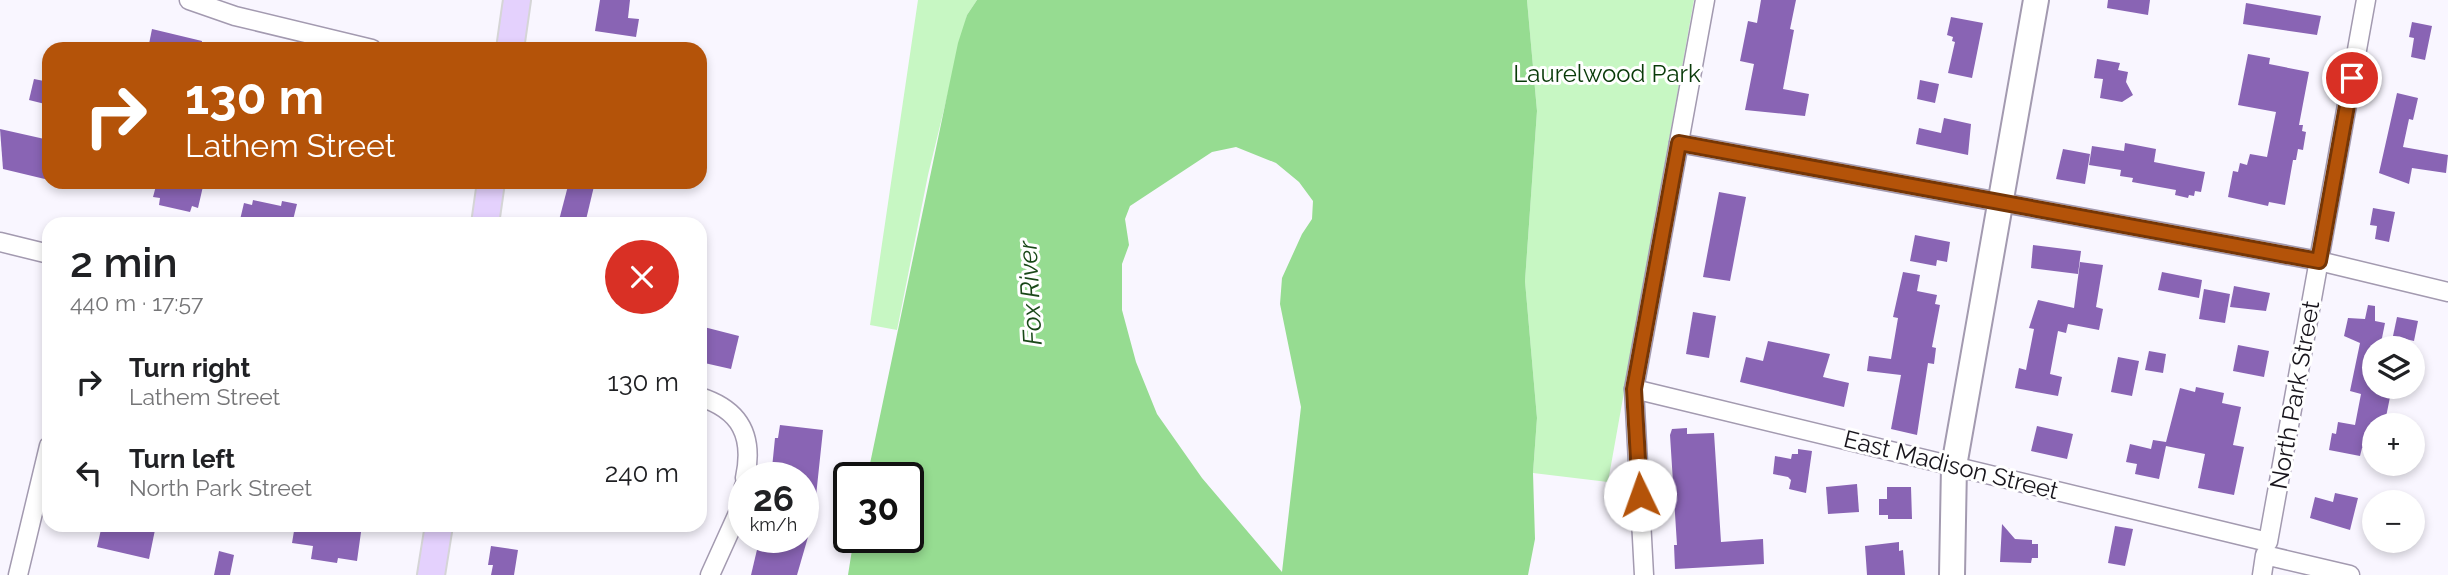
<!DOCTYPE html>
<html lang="en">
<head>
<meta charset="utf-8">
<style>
	:root { --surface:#fff; --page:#f2f2f2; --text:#202124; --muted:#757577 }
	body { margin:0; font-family:Raleway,sans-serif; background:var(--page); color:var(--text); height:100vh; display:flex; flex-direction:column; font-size:26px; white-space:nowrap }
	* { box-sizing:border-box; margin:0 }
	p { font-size:23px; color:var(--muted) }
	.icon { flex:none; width:38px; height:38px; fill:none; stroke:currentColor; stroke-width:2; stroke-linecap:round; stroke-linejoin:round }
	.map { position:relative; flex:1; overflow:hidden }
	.details { position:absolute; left:42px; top:217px; width:665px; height:315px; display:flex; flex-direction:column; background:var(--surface); border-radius:21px; box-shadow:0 4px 10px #0003 }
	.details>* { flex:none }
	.top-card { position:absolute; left:42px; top:42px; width:665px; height:147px; border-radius:21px; box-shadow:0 4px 10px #0003; background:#b45309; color:#fff; overflow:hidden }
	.tools { position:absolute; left:2362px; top:336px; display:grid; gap:14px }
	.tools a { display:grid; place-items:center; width:63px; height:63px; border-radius:50%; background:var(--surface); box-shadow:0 4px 10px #0003; font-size:35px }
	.speed { position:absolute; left:728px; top:462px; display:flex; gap:14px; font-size:35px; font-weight:700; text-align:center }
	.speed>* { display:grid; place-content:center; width:91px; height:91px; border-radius:50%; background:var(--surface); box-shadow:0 4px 10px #0003; line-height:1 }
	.speed small { font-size:18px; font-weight:400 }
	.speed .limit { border:4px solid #111; border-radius:10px; background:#fff; color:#111 }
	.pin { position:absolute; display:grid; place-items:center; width:60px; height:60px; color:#fff; margin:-30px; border:4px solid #fff; border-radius:50%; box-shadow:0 2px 7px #0007 }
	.me { position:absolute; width:77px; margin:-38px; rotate:357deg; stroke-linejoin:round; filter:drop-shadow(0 0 5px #0008) }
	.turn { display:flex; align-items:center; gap:24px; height:147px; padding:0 28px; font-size:32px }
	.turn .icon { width:91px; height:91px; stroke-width:2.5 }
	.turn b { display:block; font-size:49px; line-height:60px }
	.round { display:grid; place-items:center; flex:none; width:74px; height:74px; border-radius:37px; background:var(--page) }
	.head { display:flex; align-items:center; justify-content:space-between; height:119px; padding:0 28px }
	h1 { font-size:42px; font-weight:600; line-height:52px }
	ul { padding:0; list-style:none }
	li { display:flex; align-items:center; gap:21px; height:91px; padding:0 28px }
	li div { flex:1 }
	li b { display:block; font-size:26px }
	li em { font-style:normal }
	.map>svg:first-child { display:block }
</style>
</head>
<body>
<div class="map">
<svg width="2448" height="575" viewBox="0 0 2448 575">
	<rect width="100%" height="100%" fill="#f9f6ff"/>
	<g fill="#c7f7c3">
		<path d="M918 0H977L967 15 928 175 897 330 870 325Z"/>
		<path d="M1527 0H1694L1608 482 1533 473 1537 418 1525 281 1537 111Z"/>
	</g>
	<path fill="#96dc91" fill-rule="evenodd" d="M977 0H1527L1537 111 1525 281 1537 418 1533 473 1535 539 1528 575H848L854 537H908V478H867L958 43 967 15ZM1236 147 1276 163 1299 182 1313 201 1312 219 1302 234 1282 278 1280 304 1301 407 1282 572 1202 478 1157 414 1136 362 1122 310V264L1129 245 1125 219 1130 206 1212 152Z"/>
	<g fill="#8964b4">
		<path d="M600 0H630L628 18 639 19 636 37 595 31Z"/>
		<path d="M1761 0H1796L1790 29 1794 30 1783 89 1809 94 1805 116 1745 110 1754 64 1740 61 1748 21 1757 23Z"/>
		<path d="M2108 0H2150L2148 15 2107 8Z"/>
		<path d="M2246 3 2321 16 2317 35 2243 24Z"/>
		<path d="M1951 17 1983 23 1972 78 1948 73 1955 42 1952 41 1953 37 1947 35Z"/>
		<path d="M2412 22 2432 26 2425 60 2411 57 2414 38 2409 37Z"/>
		<path d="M152 29 202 41 201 49H148Z"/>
		<path d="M2248 54 2270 58 2269 64 2309 72 2299 125H2303L2302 131 2306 132 2303 150 2298 149 2296 160H2293L2285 205 2269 202 2268 206 2228 197 2233 171 2238 172 2240 163 2247 165 2250 154 2267 157 2276 112 2238 105Z"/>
		<path d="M2097 59 2120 63 2118 70 2128 72 2126 82 2133 95 2122 102 2100 98 2103 79 2094 78Z"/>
		<path d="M34 79 49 82V105L29 100Z"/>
		<path d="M1920 80 1939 84 1935 103 1917 99Z"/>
		<path d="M2397 93 2418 98 2413 120 2409 119 2403 147 2448 155 2446 173 2412 168 2409 184 2379 173Z"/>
		<path d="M1944 118 1971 124 1968 155 1916 144 1919 128 1941 133Z"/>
		<path d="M0 129 49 140V180L3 169Z"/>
		<path d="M2125 143 2156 149 2154 162 2205 172 2201 192 2195 191 2194 196 2189 195 2188 198 2175 195 2176 190 2132 182 2133 178 2120 176 2121 170 2089 165 2092 146 2124 151Z"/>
		<path d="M2063 149 2090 154 2085 184 2056 179Z"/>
		<path d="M157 182H204L198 208 192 206 190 212 159 205 160 198 153 197Z"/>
		<path d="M569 182H595L585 224H558Z"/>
		<path d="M1719 192 1746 197 1730 281 1703 277Z"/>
		<path d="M253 200 281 206 282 201 297 204 292 224H239L244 203 252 205Z"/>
		<path d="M2373 208 2395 212 2389 242 2375 239 2377 226 2370 225Z"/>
		<path d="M1915 235 1950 242 1947 262 1937 260 1936 266 1910 261Z"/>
		<path d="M2033 245 2081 251 2078 274 2031 268Z"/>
		<path d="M2080 262 2103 265 2096 307 2103 309 2099 330 2068 324 2066 333 2058 331 2050 374 2062 377 2058 396 2015 388 2019 368 2026 370 2034 329 2029 328 2038 300 2074 308Z"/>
		<path d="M1903 272 1920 275 1917 291 1937 295 1935 304 1940 305 1932 347 1936 348 1934 364 1928 363 1917 435 1891 429 1901 375 1867 371 1869 356 1891 359 1898 318 1893 317Z"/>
		<path d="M2162 272 2202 280 2199 298 2158 290Z"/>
		<path d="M2234 286 2270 293 2266 311 2230 307Z"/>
		<path d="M2204 289 2230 294 2225 323 2199 319Z"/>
		<path d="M2368 305 2375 306V321L2385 323 2380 348 2375 346V387H2392L2386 417H2383L2382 422 2374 420 2368 449 2362 448 2360 456 2329 450 2332 433 2336 434 2338 422 2355 425 2361 394 2350 391 2360 343 2344 336 2348 318 2365 319Z"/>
		<path d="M1693 312 1716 316 1709 358 1686 354Z"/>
		<path d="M2397 317 2418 321 2414 341 2393 336Z"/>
		<path d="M700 326 739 336 731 369 700 362Z"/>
		<path d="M1768 341 1830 354 1823 377 1849 383 1844 407 1740 382 1746 357 1763 361Z"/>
		<path d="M2238 345 2269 351 2264 377 2233 371Z"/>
		<path d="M2149 351 2166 354 2163 373 2145 370Z"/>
		<path d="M2118 357 2139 361 2132 396 2111 392Z"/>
		<path d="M2196 387 2224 393 2222 403 2241 407 2233 445 2244 447 2234 495 2198 488 2205 454 2166 446 2159 479 2135 474 2137 464 2126 462 2130 444 2151 449 2153 440 2166 442 2180 388 2195 392Z"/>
		<path d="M780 425 823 430 816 496 803 495V478H771L775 438H778Z"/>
		<path d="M2037 426 2073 434 2067 459 2031 451Z"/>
		<path d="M1687 428V434L1714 433 1721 542 1763 539 1764 564 1675 569 1674 545H1677L1670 435 1672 429Z"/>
		<path d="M1798 449 1812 451 1806 493 1789 489 1791 480 1788 477 1773 474 1775 456 1791 459 1792 454H1798Z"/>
		<path d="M1857 484 1859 512 1828 514 1826 487Z"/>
		<path d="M1887 487H1911L1912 519H1888V515H1879V499H1887Z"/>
		<path d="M2335 493 2358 498 2350 530 2310 518 2315 497 2333 502Z"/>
		<path d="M2002 524 2015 539 2032 540V544H2038V558H2032L2031 563 2000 562Z"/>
		<path d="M102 525H156L149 559 97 547Z"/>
		<path d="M295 525H362L357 561 338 558 337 563 311 559 313 546 292 543Z"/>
		<path d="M2115 526 2133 529 2125 566 2108 563Z"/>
		<path d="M760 537H808L797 575H751Z"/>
		<path d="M1899 542V551L1903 550 1905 575H1867L1865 546Z"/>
		<path d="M491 546 518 550 514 575H491L493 565H488Z"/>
		<path d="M219 551 234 555 230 575H214Z"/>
	</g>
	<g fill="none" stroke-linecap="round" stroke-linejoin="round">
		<g stroke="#a39ab0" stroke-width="21">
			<g id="street">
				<path d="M189 0 235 16 372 49"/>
				<path d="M1679 143 2319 261 2448 292"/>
				<path d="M0 242 49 254"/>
				<path d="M1634 389 2268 542 2366 0"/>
				<path d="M700 397C741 410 754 436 745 478"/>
				<path d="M18 575 49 446"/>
				<path d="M710 575 739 511 744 486"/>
				<path d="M1644 575 1634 389 1705 0"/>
				<path d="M2262 575 2265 555 2350 575"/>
			</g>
		</g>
		<g stroke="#a39ab0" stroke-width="28">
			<path id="secondary" d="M1952 575 1954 466 2036 0"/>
		</g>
		<g stroke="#d5d5d6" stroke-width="30">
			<g id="primary">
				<path d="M510 49 517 0"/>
				<path d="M485 224 491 182"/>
				<path d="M431 575 439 525"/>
			</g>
		</g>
		<use href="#street" stroke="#fff" stroke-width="18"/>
		<use href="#secondary" stroke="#fff" stroke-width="24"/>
		<use href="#primary" stroke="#e4d1fd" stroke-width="26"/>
	</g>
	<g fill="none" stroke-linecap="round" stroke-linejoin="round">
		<g stroke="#753606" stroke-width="18">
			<path id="route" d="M1640 495 1634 389 1679 143 2319 261 2352 78"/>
		</g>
		<use href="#route" stroke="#b45309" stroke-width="12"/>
	</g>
	<g text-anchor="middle" stroke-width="6" stroke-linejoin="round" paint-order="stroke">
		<g font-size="24" fill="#083a08" stroke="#fff">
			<text x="1607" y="82">Laurelwood Park</text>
		</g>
		<g font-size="24" fill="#18151c" stroke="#fff">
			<text transform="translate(2295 395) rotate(-80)" y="8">North Park Street</text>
			<text transform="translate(1951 465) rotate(14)" y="8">East Madison Street</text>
		</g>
		<g font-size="26" font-style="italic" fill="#194818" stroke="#fff">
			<text transform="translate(1030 293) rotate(-93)" y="9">Fox River</text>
		</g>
	</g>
</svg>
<div class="tools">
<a><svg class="icon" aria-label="layers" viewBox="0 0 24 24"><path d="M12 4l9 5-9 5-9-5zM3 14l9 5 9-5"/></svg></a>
<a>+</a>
<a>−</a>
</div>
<div class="speed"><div>26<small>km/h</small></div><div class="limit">30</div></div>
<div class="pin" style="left:2352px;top:78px;background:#d93025"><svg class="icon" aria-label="arrive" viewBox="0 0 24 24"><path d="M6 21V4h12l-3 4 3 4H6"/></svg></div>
<svg class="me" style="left:1640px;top:495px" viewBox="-20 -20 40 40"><circle r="19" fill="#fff"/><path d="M0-13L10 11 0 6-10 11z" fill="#b45309"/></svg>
<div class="top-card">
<div class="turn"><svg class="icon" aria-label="right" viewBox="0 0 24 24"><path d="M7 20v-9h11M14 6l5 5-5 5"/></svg><div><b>130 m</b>Lathem Street</div></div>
</div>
<section class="details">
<div class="head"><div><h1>2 min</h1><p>440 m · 17:57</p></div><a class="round" style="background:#d93025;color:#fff"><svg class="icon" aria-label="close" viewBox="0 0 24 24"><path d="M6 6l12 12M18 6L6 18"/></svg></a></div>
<ul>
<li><svg class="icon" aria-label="right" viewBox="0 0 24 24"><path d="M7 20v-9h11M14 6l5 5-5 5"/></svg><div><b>Turn right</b><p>Lathem Street</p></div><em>130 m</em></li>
<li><svg class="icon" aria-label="left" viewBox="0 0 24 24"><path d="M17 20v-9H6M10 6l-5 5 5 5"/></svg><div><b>Turn left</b><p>North Park Street</p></div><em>240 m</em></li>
</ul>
</section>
</div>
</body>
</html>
